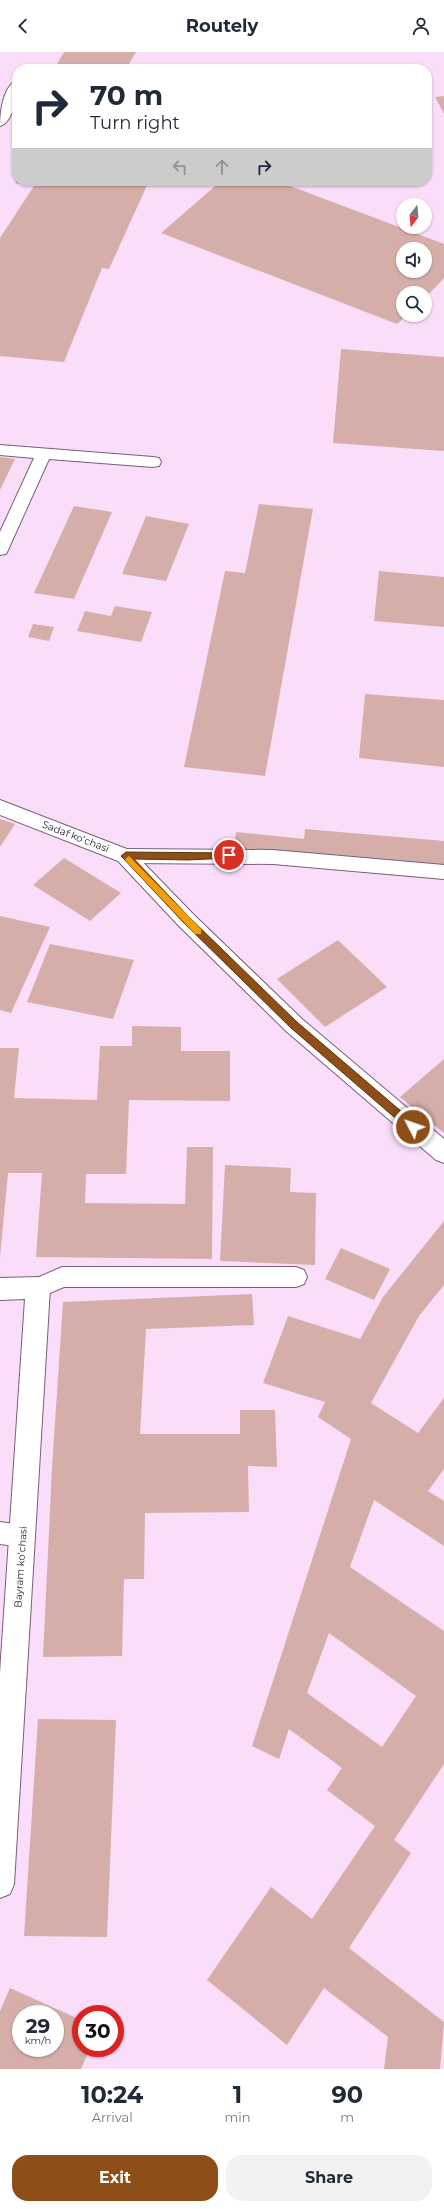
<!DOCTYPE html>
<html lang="en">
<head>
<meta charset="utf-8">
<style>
	:root { --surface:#fff; --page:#f2f2f3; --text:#1f2937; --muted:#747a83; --accent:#8e4e17 }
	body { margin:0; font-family:Montserrat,sans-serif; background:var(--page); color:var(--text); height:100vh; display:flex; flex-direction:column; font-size:15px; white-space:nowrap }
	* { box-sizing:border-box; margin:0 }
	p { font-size:13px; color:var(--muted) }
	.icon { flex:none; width:22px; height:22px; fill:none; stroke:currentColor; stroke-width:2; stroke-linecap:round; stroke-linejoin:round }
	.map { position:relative; height:2017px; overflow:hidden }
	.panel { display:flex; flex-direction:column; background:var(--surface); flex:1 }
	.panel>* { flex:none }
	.guide { position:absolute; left:12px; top:12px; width:420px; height:122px; border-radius:16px; box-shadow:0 1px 3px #0004; background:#fff; color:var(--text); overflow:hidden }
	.needle { width:26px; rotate:196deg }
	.fabs { position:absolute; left:396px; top:146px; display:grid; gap:8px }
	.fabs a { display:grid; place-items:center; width:36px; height:36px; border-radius:50%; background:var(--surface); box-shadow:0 1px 3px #0004; font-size:20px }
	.speed { position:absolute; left:12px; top:1953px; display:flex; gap:8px; font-size:20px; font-weight:700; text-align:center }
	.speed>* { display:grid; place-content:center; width:52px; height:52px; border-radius:50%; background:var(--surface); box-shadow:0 1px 3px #0004; line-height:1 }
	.speed small { font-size:10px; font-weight:400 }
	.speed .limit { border:6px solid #d22; background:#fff; color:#111 }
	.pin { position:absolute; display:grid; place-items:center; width:34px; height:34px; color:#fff; margin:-17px; border:2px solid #fff; border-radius:50%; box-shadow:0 1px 4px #0007 }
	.me { position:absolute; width:44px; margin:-22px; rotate:311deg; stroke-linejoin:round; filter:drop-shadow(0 0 3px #0008) }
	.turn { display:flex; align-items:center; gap:14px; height:84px; padding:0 12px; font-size:18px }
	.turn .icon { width:52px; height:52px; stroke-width:2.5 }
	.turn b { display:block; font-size:28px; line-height:34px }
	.lanes { display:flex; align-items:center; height:38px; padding:0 12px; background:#0003; justify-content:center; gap:20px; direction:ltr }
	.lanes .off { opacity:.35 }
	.eta { display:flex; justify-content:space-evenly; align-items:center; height:68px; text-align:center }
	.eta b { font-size:24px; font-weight:700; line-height:28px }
	.button { display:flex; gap:8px; margin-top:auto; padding:8px 12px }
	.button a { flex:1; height:46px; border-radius:16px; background:var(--accent); color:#fff; font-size:16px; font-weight:700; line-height:46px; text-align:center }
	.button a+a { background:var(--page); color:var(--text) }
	header { display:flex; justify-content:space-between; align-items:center; height:52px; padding:0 12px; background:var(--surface); font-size:18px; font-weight:700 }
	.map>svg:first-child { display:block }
</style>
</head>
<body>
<header><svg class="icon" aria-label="back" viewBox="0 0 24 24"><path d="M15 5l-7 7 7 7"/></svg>Routely<svg class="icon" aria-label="person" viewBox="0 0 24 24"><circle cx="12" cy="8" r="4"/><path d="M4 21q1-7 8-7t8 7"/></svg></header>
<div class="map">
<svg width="444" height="2017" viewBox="0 0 444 2017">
	<rect width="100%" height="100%" fill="#faddf9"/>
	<g fill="#d6aea9" fill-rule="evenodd">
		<path d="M64 0H136L126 17H54Z"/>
		<path d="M444 44V62L435 45Z"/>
		<path d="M16 129H149L109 217 102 216 64 310 0 304V186L34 134 15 131Z"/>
		<path d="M221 129H277L444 192V226L425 246V241H403V263H407L397 272 161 181ZM403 197H425V219H403Z"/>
		<path d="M341 297 444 305V399L333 391Z"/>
		<path d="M0 405 15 407 0 438Z"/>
		<path d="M259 452 313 457 265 724 184 715 225 519 245 521Z"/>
		<path d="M74 454 112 460 74 547 34 541Z"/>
		<path d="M146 464 189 472 166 529 122 522Z"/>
		<path d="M379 519 444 525V575L374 569Z"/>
		<path d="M115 554 152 560 141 590 77 579 85 559 111 564Z"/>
		<path d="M33 572 54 575 49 589 28 585Z"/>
		<path d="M365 642 444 648V715L359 706Z"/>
		<path d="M0 767 15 772 0 795Z"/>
		<path d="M305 777 444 789V816L234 797 236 780 304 787Z"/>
		<path d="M64 806 121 841 90 869 33 833Z"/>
		<path d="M0 864 50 875 11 961 0 958Z"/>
		<path d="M338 888 387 935 325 975 277 927Z"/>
		<path d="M50 892 134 908 113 967 27 950Z"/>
		<path d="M132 974 181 975V999H230V1049L129 1048 126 1122H86L85 1151 185 1152 187 1095H213L212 1207 36 1205 42 1121H8L0 1205V996H19L14 1046 97 1048 100 994H132Z"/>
		<path d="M444 1007V1081L400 1045Z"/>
		<path d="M225 1113 291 1116 290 1140 316 1141 315 1213 220 1209Z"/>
		<path d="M444 1169V1233L419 1264 371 1351 418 1381 444 1346V1417L428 1439 444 1449V1494L374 1448 350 1515 444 1579V1712L394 1788 411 1801 349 1896 444 1970 440 2017H384L388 1985 324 1936 287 1993 207 1928 271 1835 312 1867 375 1774 327 1738 342 1716 289 1677 279 1707 252 1694 351 1387 318 1365 325 1350 263 1331 288 1264 360 1287 383 1245ZM329 1581 416 1644 382 1695 307 1641Z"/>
		<path d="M341 1196 390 1217 374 1248 325 1227Z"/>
		<path d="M252 1242 254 1273 146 1277 140 1382H240V1358H275L277 1415 248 1414 249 1460 145 1461 144 1527H124L122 1604 43 1605 52 1416 63 1250Z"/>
		<path d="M38 1667 116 1668 107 1885 24 1884Z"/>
		<path d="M10 1936 81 1968V1996H90L81 2017H0V1959ZM21 1962H55V1996H21Z"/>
	</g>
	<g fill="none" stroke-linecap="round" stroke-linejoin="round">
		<g stroke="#786078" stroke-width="2">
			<g id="lane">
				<path d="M17 29C17 41 14 70 0 74 0 62 3 33 17 29Z"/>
				<path d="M0 393 153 405 159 406 161 410 159 414 153 415 49 407 8 498 6 502 0 503V480L34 406 0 403Z"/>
				<path d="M125 797 273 798 444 813V827L273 812 125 811 118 809 116 804 118 799Z"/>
				<path d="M62 1215H296L304 1218 307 1225 304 1232 296 1235H64L38 1246 30 1243 27 1236 30 1229Z"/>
				<path d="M0 1470 22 1473 30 1476 34 1484 30 1492 22 1495 0 1492Z"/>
			</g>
		</g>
		<g stroke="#786078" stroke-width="2">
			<g id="street">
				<path d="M0 748 132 799 193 862 302 967 444 1087V1111L436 1108 286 979 179 874 118 809 0 763Z"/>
				<path d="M38 1225 46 1229 50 1236 14 1832 10 1842 0 1846V1621L25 1247 0 1248V1226Z"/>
			</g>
		</g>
		<use href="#lane" fill="#fff" fill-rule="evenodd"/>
		<use href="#street" fill="#fff" fill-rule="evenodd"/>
	</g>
	<path fill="#8e4e17" stroke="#5c330f" d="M126 800 232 801 233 803 229 806 188 808 134 807 189 865 297 970 416 1072V1078H409L291 976 183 870 123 806 121 804Z"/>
	<path fill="#f59e0b" d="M129 804 201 877V882H195L126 809 125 807Z"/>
	<g text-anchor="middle" stroke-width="3" stroke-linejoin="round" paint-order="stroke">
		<g font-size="10" fill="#281d27" stroke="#fff">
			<text transform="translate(76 784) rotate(21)" y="4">Sadaf koʻchasi</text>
			<text transform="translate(20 1515) rotate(-86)" y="4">Bayram koʻchasi</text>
		</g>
	</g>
</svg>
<div class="fabs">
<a><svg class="needle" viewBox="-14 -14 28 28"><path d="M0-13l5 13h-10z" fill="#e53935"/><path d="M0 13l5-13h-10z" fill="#747a83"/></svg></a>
<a><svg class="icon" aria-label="sound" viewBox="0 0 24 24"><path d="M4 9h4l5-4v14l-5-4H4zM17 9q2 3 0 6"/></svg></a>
<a><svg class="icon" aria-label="search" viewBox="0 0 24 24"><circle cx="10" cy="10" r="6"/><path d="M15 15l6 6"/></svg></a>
</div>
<div class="speed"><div>29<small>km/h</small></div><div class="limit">30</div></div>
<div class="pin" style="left:229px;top:803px;background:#d93025"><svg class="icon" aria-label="arrive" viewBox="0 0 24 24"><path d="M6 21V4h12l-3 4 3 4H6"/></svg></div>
<svg class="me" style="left:413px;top:1075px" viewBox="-20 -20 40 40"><circle r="17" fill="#8e4e17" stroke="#fff" stroke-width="3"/><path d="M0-11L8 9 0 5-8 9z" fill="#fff"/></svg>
<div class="guide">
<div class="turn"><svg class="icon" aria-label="right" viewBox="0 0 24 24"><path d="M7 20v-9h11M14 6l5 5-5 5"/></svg><div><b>70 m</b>Turn right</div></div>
<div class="lanes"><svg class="icon off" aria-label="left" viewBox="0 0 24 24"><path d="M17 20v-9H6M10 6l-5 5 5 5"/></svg><svg class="icon off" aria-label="ahead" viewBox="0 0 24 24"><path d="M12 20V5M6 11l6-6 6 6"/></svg><svg class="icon" aria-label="right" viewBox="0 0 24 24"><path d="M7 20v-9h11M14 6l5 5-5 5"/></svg></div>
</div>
</div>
<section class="panel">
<div class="eta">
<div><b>10:24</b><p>Arrival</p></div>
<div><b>1</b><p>min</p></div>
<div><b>90</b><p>m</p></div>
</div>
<div class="button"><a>Exit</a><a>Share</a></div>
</section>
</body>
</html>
